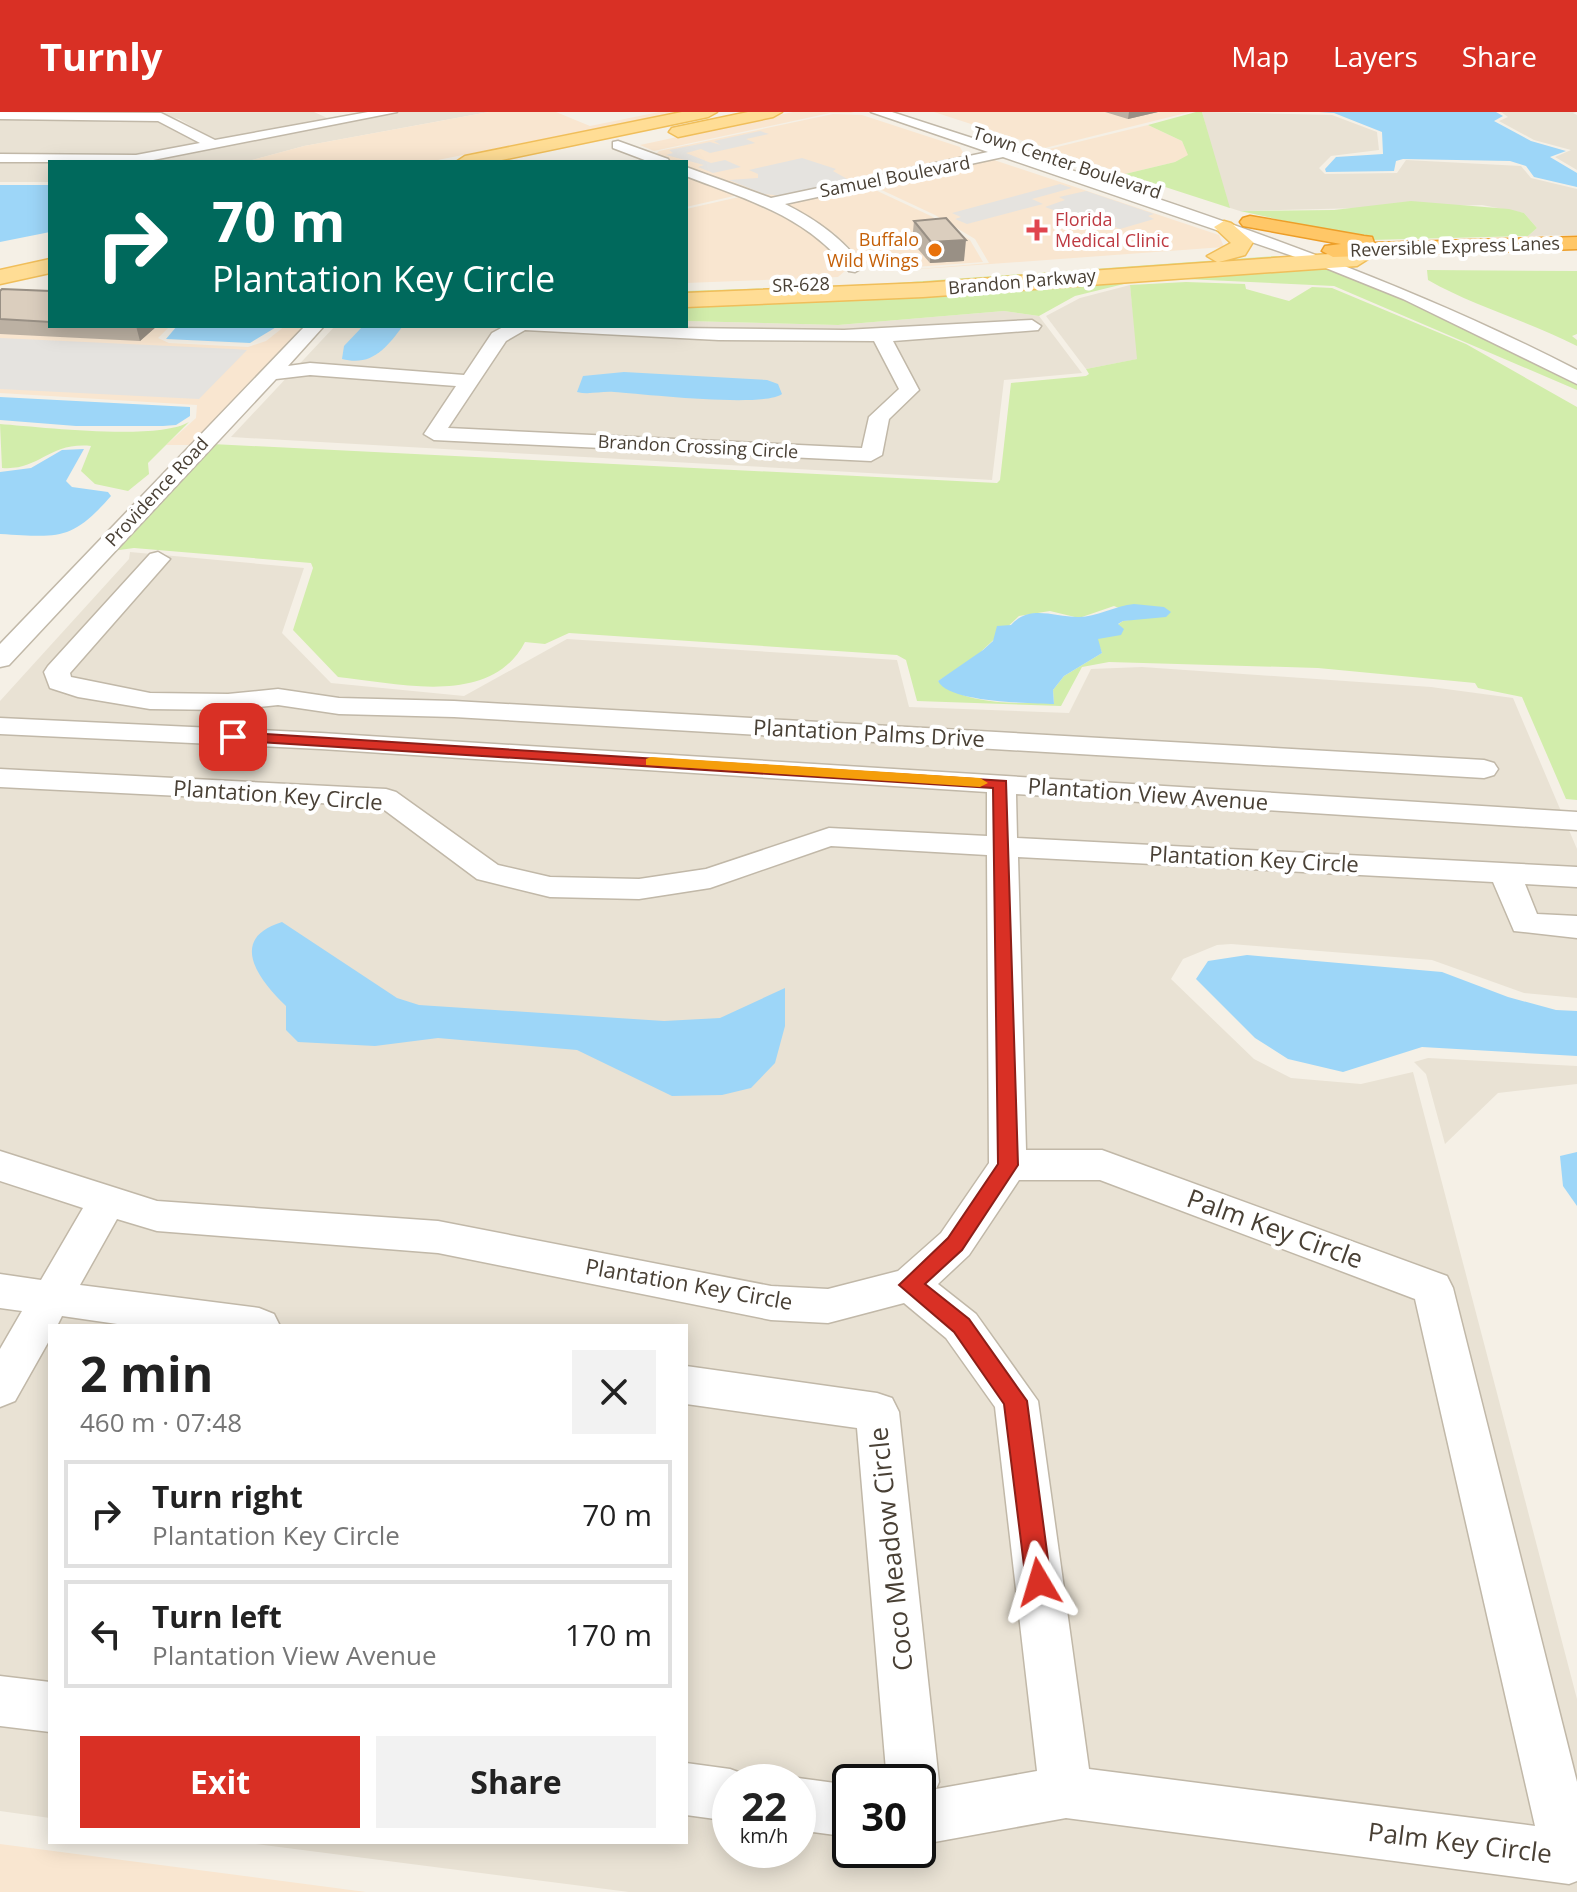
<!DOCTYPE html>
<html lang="en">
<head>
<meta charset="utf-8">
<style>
	:root { --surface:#fff; --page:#f2f2f2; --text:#222; --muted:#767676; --line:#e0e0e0; --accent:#d93025 }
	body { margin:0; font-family:"Open Sans",sans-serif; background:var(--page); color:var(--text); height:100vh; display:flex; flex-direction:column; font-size:30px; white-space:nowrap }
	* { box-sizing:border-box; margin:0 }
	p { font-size:26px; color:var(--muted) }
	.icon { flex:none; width:44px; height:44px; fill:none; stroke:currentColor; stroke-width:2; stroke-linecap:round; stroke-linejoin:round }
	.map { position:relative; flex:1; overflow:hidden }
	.side { position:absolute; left:48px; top:1212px; width:640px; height:520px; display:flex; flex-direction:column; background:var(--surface); border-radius:0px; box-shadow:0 4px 20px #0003 }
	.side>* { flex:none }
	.banner { position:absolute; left:48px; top:48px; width:640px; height:168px; border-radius:0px; box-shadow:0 4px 20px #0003; background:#00695c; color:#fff; overflow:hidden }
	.speed { position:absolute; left:712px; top:1652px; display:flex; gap:16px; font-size:40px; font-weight:700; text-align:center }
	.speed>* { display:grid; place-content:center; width:104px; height:104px; border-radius:50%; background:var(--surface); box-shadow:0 4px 20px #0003; line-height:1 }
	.speed small { font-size:20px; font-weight:400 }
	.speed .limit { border:4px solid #111; border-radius:12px; background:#fff; color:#111 }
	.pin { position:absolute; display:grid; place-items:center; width:68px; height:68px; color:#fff; margin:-34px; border-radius:16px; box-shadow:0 4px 12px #0006 }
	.me { position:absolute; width:88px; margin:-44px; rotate:353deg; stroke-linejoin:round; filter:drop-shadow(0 0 6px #0008) }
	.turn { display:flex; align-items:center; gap:28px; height:168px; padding:0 32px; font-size:36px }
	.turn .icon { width:104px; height:104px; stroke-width:2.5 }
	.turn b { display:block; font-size:56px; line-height:68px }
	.round { display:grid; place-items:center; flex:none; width:84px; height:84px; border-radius:0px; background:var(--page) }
	.summary { display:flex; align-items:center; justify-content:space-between; height:136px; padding:0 32px }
	h1 { font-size:48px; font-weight:700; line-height:60px }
	.cta { display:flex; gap:16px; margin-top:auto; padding:16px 32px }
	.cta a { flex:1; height:92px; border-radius:0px; background:var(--accent); color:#fff; font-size:32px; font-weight:700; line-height:92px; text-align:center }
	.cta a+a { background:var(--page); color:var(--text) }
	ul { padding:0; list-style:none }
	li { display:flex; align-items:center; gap:24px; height:108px; margin:0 16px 12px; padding:0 16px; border:4px solid var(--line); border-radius:0px }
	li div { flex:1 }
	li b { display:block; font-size:30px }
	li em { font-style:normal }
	header { display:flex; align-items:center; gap:48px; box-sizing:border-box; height:112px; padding:0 40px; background:var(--accent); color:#fff }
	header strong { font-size:38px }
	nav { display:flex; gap:44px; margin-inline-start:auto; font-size:28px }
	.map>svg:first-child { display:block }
</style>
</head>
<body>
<header>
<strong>Turnly</strong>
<nav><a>Map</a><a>Layers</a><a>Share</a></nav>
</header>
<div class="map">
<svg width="1577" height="1780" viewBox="0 0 1577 1780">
	<rect width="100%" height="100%" fill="#f5f0e6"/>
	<g fill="#e9e2d4" fill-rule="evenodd">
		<path d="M314 0 334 9 218 30 179 7 164 3 0 1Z"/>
		<path d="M400 0H489L304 34 245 50H50V70H0V48L138 49Z"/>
		<path d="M1202 0 1332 3 1377 20 1379 38 1331 44 1319 56 1325 62 1397 61 1406 48 1521 54 1531 66 1577 77V123L1528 124 1537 116 1524 101 1482 93 1240 99 1227 95Z"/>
		<path d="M1501 0H1577L1573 1 1577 3V58L1555 45 1571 38 1534 28 1499 9 1508 5Z"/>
		<path d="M0 5 157 7 205 33 137 45 0 44Z"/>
		<path d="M1130 173 1138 247 1086 257 1046 204 1080 186Z"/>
		<path d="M1004 199 1039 204 1082 261 1004 268 992 368 231 325 335 214H686V209L838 213Z"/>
		<path d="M130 440 304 456 282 521 331 571 464 584 567 527 897 548 909 595 1069 601 1091 557 1142 555 1431 575 1513 586 1577 737V886L1524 881 1432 848 1231 832 1217 833 1183 847 1171 867 1254 947 1291 966 1361 972 1413 960 1577 1587V1780H629L240 1730H686V1214H50V1706L0 1699V589L129 447ZM730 1670H798V1738H730ZM850 1670H918V1738H850Z"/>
		<path d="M1428 946 1577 954V972L1498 981 1445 1032 1426 962 1414 950Z"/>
	</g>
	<g fill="#f9e6d0">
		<path d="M489 0H556L590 14 659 0H678L428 50H245L304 34Z"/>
		<path d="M793 0H851L854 1H830L654 39 640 33Z"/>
		<path d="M934 0H1190L1045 36Z"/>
		<path d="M833 2 862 3 960 35 965 44 856 69 931 104 970 128 983 150 874 158 834 121 747 81 686 95V50H649L659 39Z"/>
		<path d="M1148 13 1182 29 1189 43 1175 50 1125 62 1049 37Z"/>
		<path d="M991 47 1219 123 1224 135 881 160 989 151 975 127 935 103 871 73Z"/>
		<path d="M739 85 814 119 846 158 838 165 686 171V97Z"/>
		<path d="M0 191 50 214H170L158 226 169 231 248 235 266 229 285 214H307L193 333H166L196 306 197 293 0 281Z"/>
		<path d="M0 1732 366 1780H0Z"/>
	</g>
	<g fill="#d2edab" fill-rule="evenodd">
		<path d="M1196 0H1202L1230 96 1125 62 1175 50 1188 43 1182 29 1148 13Z"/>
		<path d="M1411 89 1509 97 1524 101 1537 116 1528 124 1371 128 1240 99 1334 98Z"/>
		<path d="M1276 144 1284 146 1045 165 686 185V179L882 172Z"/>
		<path d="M1324 154 1430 197 1577 272V278L1334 174 1185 167 1128 171 1075 184 1039 204 1004 199 838 213 686 209V194L862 187Z"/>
		<path d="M1427 158 1577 159V222L1572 224 1577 228V234C1529 209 1475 195 1428 168Z"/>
		<path d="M1186 170 1245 172 1246 177 1289 189 1312 175 1332 176 1466 232 1577 295V688L1566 687 1522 585 1478 576 1475 571 1318 556 1109 550 1082 555 1061 594 917 589 906 548 897 543 569 521 545 532 525 530C491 596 397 571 338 565L293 518 313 456 311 451 134 436 112 439 212 332 997 371 1000 368 1011 271 1086 264 1089 262 1086 257 1137 247 1130 173ZM1114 494 1143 506 1123 509 1097 527 1102 541 1064 564 1053 578 1054 591C1018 591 966 594 938 569L972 548 1019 504 1050 499 1079 506Z"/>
		<path d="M189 310 148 351 149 362 128 379 95 372 81 359 91 334C48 330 40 359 2 356L0 312C40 315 157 329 189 310Z"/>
	</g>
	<g fill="#e5e3df">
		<path d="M760 19 769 22 746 27 755 31 710 41 701 37 686 41 711 51 725 48 741 55 713 61 698 55 704 53 666 43 673 41 669 38 710 30 721 33 714 29Z"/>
		<path d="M802 46 836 57 833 59 849 68 783 84 764 82 729 68 758 66V62L749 58Z"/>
		<path d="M1060 72 1072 76 1032 87 1043 92 967 112 955 107 961 105 952 101Z"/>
		<path d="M1086 79 1154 102 1148 104 1154 107 1120 117 1113 114 1105 117 1045 95 1065 88 1059 85Z"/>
		<path d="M0 226 234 237 247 238 199 287 0 277Z"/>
	</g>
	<g fill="#9dd6f8">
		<path d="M1319 0H1496L1503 4 1494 9 1531 29 1566 39 1550 45 1577 61V75L1534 65 1526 54 1510 49 1403 47 1396 49 1394 59 1326 60 1325 57 1336 45 1383 42 1382 20 1334 1Z"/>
		<path d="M0 73H50V120L0 130Z"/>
		<path d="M177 214H278L250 231 166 227Z"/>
		<path d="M363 214H402V215C387 235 372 255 342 247L344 234Z"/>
		<path d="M624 260 767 268 778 272 782 282C764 296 643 282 614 280 601 279 589 283 577 280L583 264Z"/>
		<path d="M0 285 190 295V304L176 313 163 314H76L0 308Z"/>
		<path d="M84 337 66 369 72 375 108 380 111 384C71 430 58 425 0 422V360L31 356 62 338Z"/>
		<path d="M1134 492 1164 495 1171 500 1166 505 1123 509 1118 512 1124 517 1121 523 1098 527 1102 541 1064 564 1053 578 1054 592C1031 591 949 591 938 569L983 538 993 529 997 514 1011 513C1030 492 1053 505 1078 505 1093 506 1115 494 1134 492Z"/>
		<path d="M282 810 397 886 419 893 664 909 720 906 785 876V914L775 951 751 976 722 983 672 984 577 938 438 926 375 934 298 930 286 918V894C259 868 227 827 282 810Z"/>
		<path d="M1247 843 1442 860 1508 885 1556 898 1577 899V944L1422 935 1343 960 1288 947 1255 926 1196 867 1208 849Z"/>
		<path d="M1577 1040V1094L1563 1074 1560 1044Z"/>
	</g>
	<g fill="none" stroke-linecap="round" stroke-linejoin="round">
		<g stroke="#c1b8a8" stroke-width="3">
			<g id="minor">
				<path d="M0 0 161 1 215 28 368 0H397L143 50H0V42L136 43 200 31 158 9 0 7Z"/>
				<path d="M871 0H892C1125 76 1358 145 1577 258V272L1403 187 1316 152 1003 45 785 92C817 108 842 126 864 155L855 160 849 159C808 104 747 88 686 64V55L771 86 988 40Z"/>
				<path d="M618 29 668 47 670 50H650L613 36V30Z"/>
				<path d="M1032 208 1041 214 1038 218 893 229 919 278 889 307 882 343 871 349 434 328 424 322 456 274 310 263 276 267 9 553 0 555V532L305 214H324L288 254 310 251 464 263 492 221 505 214 844 218ZM525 218 719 228 874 229 899 277 869 305 862 336 448 316 506 229Z"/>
				<path d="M158 440 170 447 70 561 71 565 150 581 228 582 278 577 339 586 454 589 1484 648 1494 651 1498 657 1494 663 1484 666 454 605 339 602 278 593 228 598 150 597 78 585 50 576 44 560 48 554 150 442Z"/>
				<path d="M0 606 321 621 1577 700V718L1016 682 1017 726 1577 755V775L1525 772 1537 802 1577 804V826L1514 819 1493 770 1018 745 1026 1038H1102L1447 1164 1453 1176 1577 1670V1769L1569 1772 1066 1706 918 1733V1670H887L857 1316 686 1292V1254L877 1281 892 1286 899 1300 939 1670 936 1677 1037 1659 995 1295 946 1226 904 1191 828 1211 771 1208 438 1141 157 1119 117 1107 80 1173 259 1196 274 1202 280 1214H131L62 1204 57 1214H50V1227L15 1289 0 1295V1237L22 1199 0 1196V1162L41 1168 83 1096 0 1069V1039L157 1089 438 1109 771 1174 828 1177 898 1159 941 1121 989 1051 987 743 831 734 710 776 639 787 550 785 477 767 379 694 0 675V657L386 677 396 680 498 753 550 765 639 767 706 757 829 716 987 724V680L321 637 0 622ZM1019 1068H1100L1415 1187 1535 1714 1089 1657 1038 1289 976 1202 938 1172 969 1143Z"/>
				<path d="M0 1564 50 1570V1620L0 1614Z"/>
				<path d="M686 1651 730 1657 749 1664 751 1670H730V1709L686 1703Z"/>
				<path d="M798 1666 850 1673V1725L798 1718V1670H788Z"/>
			</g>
		</g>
		<g stroke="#f0be5a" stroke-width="3">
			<g id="major">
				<path d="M682 0H717L708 5 492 50H456L465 44Z"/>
				<path d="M748 0H782L773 5 678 25 669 20 672 16Z"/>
				<path d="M1224 109 1231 111 1253 130 1245 143 1219 150 1357 140 1368 147 1357 154 923 185 686 195V181L923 171 1217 150 1207 144 1231 131 1214 115Z"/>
				<path d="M50 147V161L0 172V158Z"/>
			</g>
		</g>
		<g stroke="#ed9e28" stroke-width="3">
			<path id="highway" d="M1250 104 1364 124 1372 125 1374 131 1577 125V137L1333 145 1322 139 1325 134 1341 132 1243 114 1240 110 1243 106Z"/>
		</g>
		<use href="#minor" fill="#fff" fill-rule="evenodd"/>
		<use href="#major" fill="#ffdd95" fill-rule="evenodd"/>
		<use href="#highway" fill="#ffc767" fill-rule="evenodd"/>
	</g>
	<g fill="#bcb1a3">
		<path d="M1105 0H1158L1128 7Z"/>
		<path d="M914 109 964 149 930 151 912 130Z"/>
		<path d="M0 179H50V214H157L140 229 0 222Z"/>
	</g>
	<g fill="#999085">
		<path d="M1129 0H1158L1128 7Z"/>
		<path d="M966 128 964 149 930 151 931 130Z"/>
		<path d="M136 214H157L140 229Z"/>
	</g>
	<g fill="#dbcebe" stroke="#999085" stroke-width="2">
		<path d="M946 106 966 128 931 130 914 109Z"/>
		<path d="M2 177 50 179V210L0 207V179Z"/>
	</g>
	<path fill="#d93025" stroke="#8d1f18" stroke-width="2" d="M233 620 1006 669 1018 1053 962 1138 925 1172 969 1207 1027 1289 1051 1470 1048 1478 1039 1482 1030 1478 1026 1470 1004 1292 954 1220 899 1173 948 1126 998 1052 993 676 228 628 226 625Z"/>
	<path fill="#f59e0b" d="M651 645 980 666 988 671 980 675 646 653V647Z"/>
	<path fill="#e0444e" stroke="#fff" stroke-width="3" d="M1033 106h8v8h8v8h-8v8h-8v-8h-8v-8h8z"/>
	<circle fill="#e8710a" stroke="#fff" stroke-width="3" cx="935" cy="138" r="8"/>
	<g text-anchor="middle" stroke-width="8" stroke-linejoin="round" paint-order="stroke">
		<g font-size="18" fill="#494035" stroke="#fff">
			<text transform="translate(1067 51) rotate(18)" y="6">Town Center Boulevard</text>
			<text transform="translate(895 65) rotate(-11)" y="6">Samuel Boulevard</text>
			<text transform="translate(1455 135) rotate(-2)" y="6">Reversible Express Lanes</text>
			<text transform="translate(1022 170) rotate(-5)" y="6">Brandon Parkway</text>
			<text transform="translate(801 173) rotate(-2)" y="6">SR-628</text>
			<text transform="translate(698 335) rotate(3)" y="6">Brandon Crossing Circle</text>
			<text transform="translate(157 380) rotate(-47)" y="6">Providence Road</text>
		</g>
		<g font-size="18" fill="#be3a42" stroke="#fff" text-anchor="start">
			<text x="1055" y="114">Florida<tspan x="1055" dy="21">Medical Clinic</tspan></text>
		</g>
		<g font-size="18" fill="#c56008" stroke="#fff" text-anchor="end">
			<text x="919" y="134">Buffalo<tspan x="919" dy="21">Wild Wings</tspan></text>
		</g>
		<g font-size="22" fill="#494035" stroke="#fff">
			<text transform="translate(869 621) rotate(3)" y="8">Plantation Palms Drive</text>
			<text transform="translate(1148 682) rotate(4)" y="8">Plantation View Avenue</text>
			<text transform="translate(278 683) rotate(4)" y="8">Plantation Key Circle</text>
			<text transform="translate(1254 747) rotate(3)" y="8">Plantation Key Circle</text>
			<text transform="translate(689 1172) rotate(10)" y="8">Plantation Key Circle</text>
		</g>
		<g font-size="26" fill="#494035" stroke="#fff">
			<text transform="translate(1275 1117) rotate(20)" y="9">Palm Key Circle</text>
			<text transform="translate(891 1437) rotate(-96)" y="9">Coco Meadow Circle</text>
			<text transform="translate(1460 1731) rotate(7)" y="9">Palm Key Circle</text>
		</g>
	</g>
</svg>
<div class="speed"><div>22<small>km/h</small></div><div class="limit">30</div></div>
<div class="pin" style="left:233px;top:625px;background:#d93025"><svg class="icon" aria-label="arrive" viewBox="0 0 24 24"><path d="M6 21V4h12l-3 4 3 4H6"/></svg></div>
<svg class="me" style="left:1039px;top:1470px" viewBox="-20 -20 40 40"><path d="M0-17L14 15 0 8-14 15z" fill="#d93025" stroke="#fff" stroke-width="4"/></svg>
<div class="banner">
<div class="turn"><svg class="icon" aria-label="right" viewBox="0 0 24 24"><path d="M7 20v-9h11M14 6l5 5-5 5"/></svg><div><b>70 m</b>Plantation Key Circle</div></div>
</div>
<section class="side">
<div class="summary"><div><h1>2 min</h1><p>460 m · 07:48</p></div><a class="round"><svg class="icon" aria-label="close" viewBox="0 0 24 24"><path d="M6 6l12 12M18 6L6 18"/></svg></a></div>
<ul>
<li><svg class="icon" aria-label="right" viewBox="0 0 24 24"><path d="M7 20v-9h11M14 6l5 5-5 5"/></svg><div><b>Turn right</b><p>Plantation Key Circle</p></div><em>70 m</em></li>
<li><svg class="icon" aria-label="left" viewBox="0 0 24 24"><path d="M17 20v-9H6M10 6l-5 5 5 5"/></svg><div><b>Turn left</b><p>Plantation View Avenue</p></div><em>170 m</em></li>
</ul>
<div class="cta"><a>Exit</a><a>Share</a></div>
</section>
</div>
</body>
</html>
